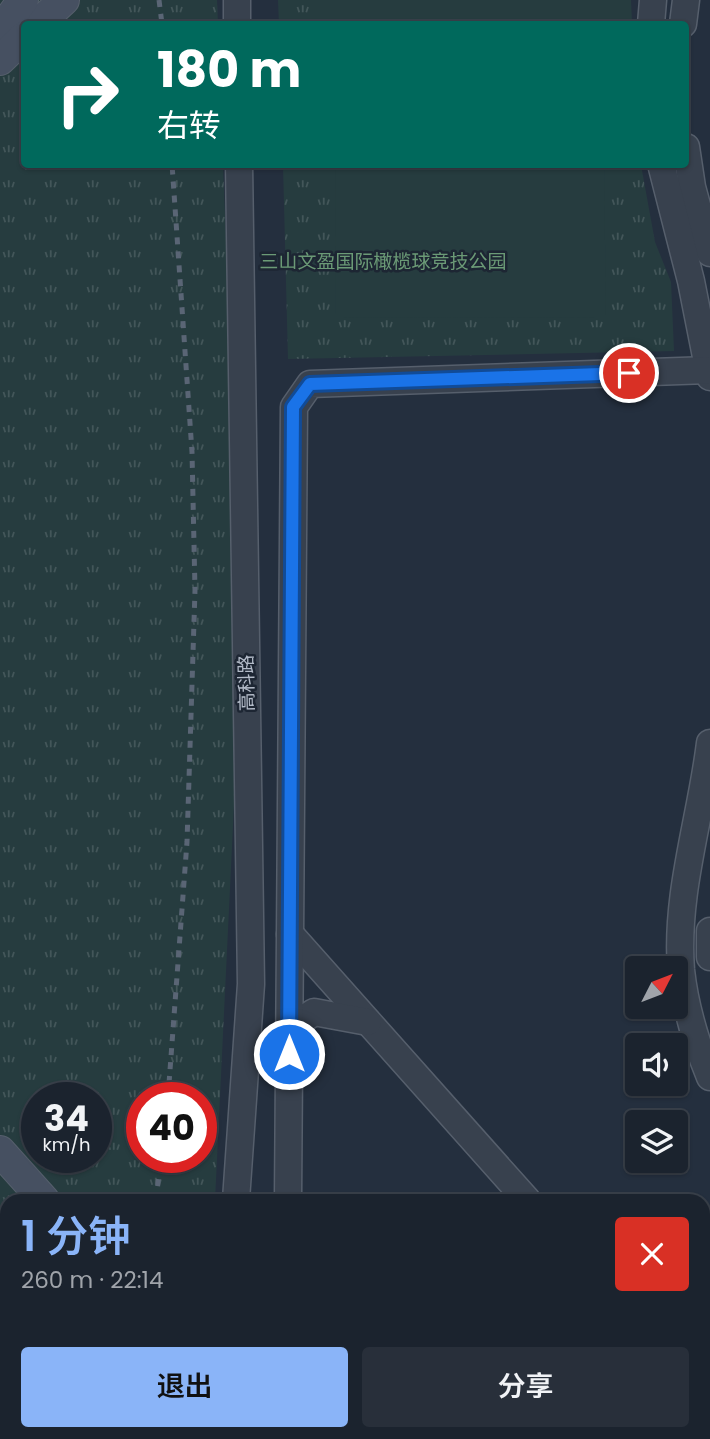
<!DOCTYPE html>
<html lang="zh">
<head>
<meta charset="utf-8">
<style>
	:root { --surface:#1b232e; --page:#282f3a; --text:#f1f3f6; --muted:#a0a4aa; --line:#39404a; --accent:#8ab4f8 }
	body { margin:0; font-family:Poppins,"Noto Sans SC",sans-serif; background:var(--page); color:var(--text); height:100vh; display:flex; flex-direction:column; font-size:26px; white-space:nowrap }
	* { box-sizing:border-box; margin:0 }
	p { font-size:23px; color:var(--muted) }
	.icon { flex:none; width:38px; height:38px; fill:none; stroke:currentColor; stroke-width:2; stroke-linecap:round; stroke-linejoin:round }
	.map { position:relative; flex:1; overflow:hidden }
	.panel { position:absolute; left:0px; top:1194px; width:710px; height:247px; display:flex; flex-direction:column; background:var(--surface); border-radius:21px 21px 0 0; box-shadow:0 2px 5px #0004,0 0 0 2px var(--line) }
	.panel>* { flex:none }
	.guide { position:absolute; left:21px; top:21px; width:668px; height:147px; border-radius:7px; box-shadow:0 2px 5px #0004,0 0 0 2px var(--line); background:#00695c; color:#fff; overflow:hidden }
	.needle { width:46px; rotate:48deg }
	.controls { position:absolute; left:625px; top:956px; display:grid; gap:14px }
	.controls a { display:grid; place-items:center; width:63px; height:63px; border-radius:7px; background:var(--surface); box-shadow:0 2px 5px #0004,0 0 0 2px var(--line); font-size:35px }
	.speed { position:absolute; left:21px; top:1082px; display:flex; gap:14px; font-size:35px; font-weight:700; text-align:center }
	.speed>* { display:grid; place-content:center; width:91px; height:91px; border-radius:50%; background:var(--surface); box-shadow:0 2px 5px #0004,0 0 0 2px var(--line); line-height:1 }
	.speed small { font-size:18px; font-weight:400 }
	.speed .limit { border:10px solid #d22; background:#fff; color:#111 }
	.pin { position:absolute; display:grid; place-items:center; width:60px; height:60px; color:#fff; margin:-30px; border:4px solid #fff; border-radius:50%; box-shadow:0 2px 7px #0007 }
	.me { position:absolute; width:77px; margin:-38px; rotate:0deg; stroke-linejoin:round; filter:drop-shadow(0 0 5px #0008) }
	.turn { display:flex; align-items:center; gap:24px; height:147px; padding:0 21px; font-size:32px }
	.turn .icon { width:91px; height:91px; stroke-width:2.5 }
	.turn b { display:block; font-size:49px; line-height:60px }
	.round { display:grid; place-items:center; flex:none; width:74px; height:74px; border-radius:7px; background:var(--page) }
	.summary { display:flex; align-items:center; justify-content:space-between; height:119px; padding:0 21px }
	h1 { font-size:42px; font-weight:600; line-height:52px; color:var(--accent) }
	.primary-button { display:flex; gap:14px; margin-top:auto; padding:14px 21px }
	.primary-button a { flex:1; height:80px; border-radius:7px; background:var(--accent); color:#111; font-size:28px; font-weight:600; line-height:80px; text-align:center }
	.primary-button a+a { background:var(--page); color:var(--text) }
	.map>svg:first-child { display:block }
</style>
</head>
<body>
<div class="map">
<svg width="710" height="1439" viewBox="0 0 710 1439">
	<defs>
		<pattern id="park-tufts" width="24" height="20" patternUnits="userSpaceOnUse" patternTransform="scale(1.75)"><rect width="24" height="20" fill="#263c3f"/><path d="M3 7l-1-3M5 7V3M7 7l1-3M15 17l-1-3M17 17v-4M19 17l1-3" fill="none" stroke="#435659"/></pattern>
	</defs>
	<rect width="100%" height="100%" fill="#242f3e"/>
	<g fill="url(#park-tufts)" fill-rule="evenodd">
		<path d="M0 0H217L218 24H24V164L223 165 242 638 215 1200H7V1433H213V1439H0ZM37 1097H96V1157H37ZM142 1097H201V1157H142Z"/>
		<path d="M278 0H631L632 24H279Z"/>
		<path d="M283 165H641L655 242 671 282 674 351 288 359Z"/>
	</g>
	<g fill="#263c3f">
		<rect x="333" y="0" width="270" height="24"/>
		<path d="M335 165H604L606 317 336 318Z"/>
	</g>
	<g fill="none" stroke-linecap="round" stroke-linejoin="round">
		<g stroke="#565f6c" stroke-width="29">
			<g id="tertiary">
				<path d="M237 0V24"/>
				<path d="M651 24 653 0"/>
				<path d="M683 24 686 0"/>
				<path d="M686 147 692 187 710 253"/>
				<path d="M661 164 691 281 710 377"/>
				<path d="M710 743C701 818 675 893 681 970 685 1007 696 1043 710 1077"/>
				<path d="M710 931V957"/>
				<path d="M290 934 527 1200"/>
				<path d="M289 1029 314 1012 368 1022"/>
				<path d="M236 1200 251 984 239 164"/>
				<path d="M288 1200 294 407 310 384 709 370"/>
				<path d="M704 1249 710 1243"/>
				<path d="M704 1399 710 1406"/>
				<path d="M273 1439V1433"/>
			</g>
		</g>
		<g stroke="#565f6c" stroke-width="32">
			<g id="secondary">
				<path d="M38 24 64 0"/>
				<path d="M0 31 23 0"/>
				<path d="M0 60 24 37"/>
				<path d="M0 1151 44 1200"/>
				<path d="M0 1263 7 1270"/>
				<path d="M154 1433 160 1439"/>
				<path d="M239 1433 244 1439"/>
			</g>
		</g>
		<use href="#tertiary" stroke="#38414e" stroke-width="26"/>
		<use href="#secondary" stroke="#465061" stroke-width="30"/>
		<g stroke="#5a6575" stroke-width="5" stroke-dasharray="7 7" stroke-linecap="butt">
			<path d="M159 0 162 24"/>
			<path d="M168 1097 187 842 195 590 192 452 172 164"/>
			<path d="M156 1200 161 1157"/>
			<path d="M125 1439 126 1433"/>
		</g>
	</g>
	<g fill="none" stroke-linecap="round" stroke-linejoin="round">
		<g stroke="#114b97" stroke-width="18">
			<path id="route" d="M289 1054 293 407 310 384 629 373"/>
		</g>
		<use href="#route" stroke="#1a73e8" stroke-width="12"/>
	</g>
	<g text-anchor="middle" stroke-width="5" stroke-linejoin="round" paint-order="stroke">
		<g font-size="19" fill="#6b9a76" stroke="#1d2633">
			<text x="383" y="268">三山文盈国际橄榄球竞技公园</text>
		</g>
		<g font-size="19" fill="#b4bcc9" stroke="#1d2633">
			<text transform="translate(246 683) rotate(-91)" y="7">高科路</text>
		</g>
	</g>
</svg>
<div class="controls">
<a><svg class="needle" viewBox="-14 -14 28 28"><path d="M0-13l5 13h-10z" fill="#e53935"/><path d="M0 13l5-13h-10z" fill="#a0a4aa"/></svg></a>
<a><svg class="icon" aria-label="sound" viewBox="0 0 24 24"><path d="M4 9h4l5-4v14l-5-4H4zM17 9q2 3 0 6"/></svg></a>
<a><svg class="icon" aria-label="layers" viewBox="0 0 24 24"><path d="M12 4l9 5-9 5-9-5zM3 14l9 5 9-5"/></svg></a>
</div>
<div class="speed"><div>34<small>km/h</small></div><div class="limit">40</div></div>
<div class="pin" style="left:629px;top:373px;background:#d93025"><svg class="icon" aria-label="arrive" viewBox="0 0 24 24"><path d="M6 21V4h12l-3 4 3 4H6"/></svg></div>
<svg class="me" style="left:289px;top:1054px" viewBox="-20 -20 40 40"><circle r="17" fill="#1a73e8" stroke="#fff" stroke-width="3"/><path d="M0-11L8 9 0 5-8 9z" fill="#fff"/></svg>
<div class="guide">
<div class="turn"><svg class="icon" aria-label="right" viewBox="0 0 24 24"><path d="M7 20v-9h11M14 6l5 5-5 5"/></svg><div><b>180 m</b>右转</div></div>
</div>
<section class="panel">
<div class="summary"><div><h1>1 分钟</h1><p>260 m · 22:14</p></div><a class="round" style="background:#d93025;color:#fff"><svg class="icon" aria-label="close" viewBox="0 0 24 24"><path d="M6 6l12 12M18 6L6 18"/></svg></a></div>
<div class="primary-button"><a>退出</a><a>分享</a></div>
</section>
</div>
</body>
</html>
